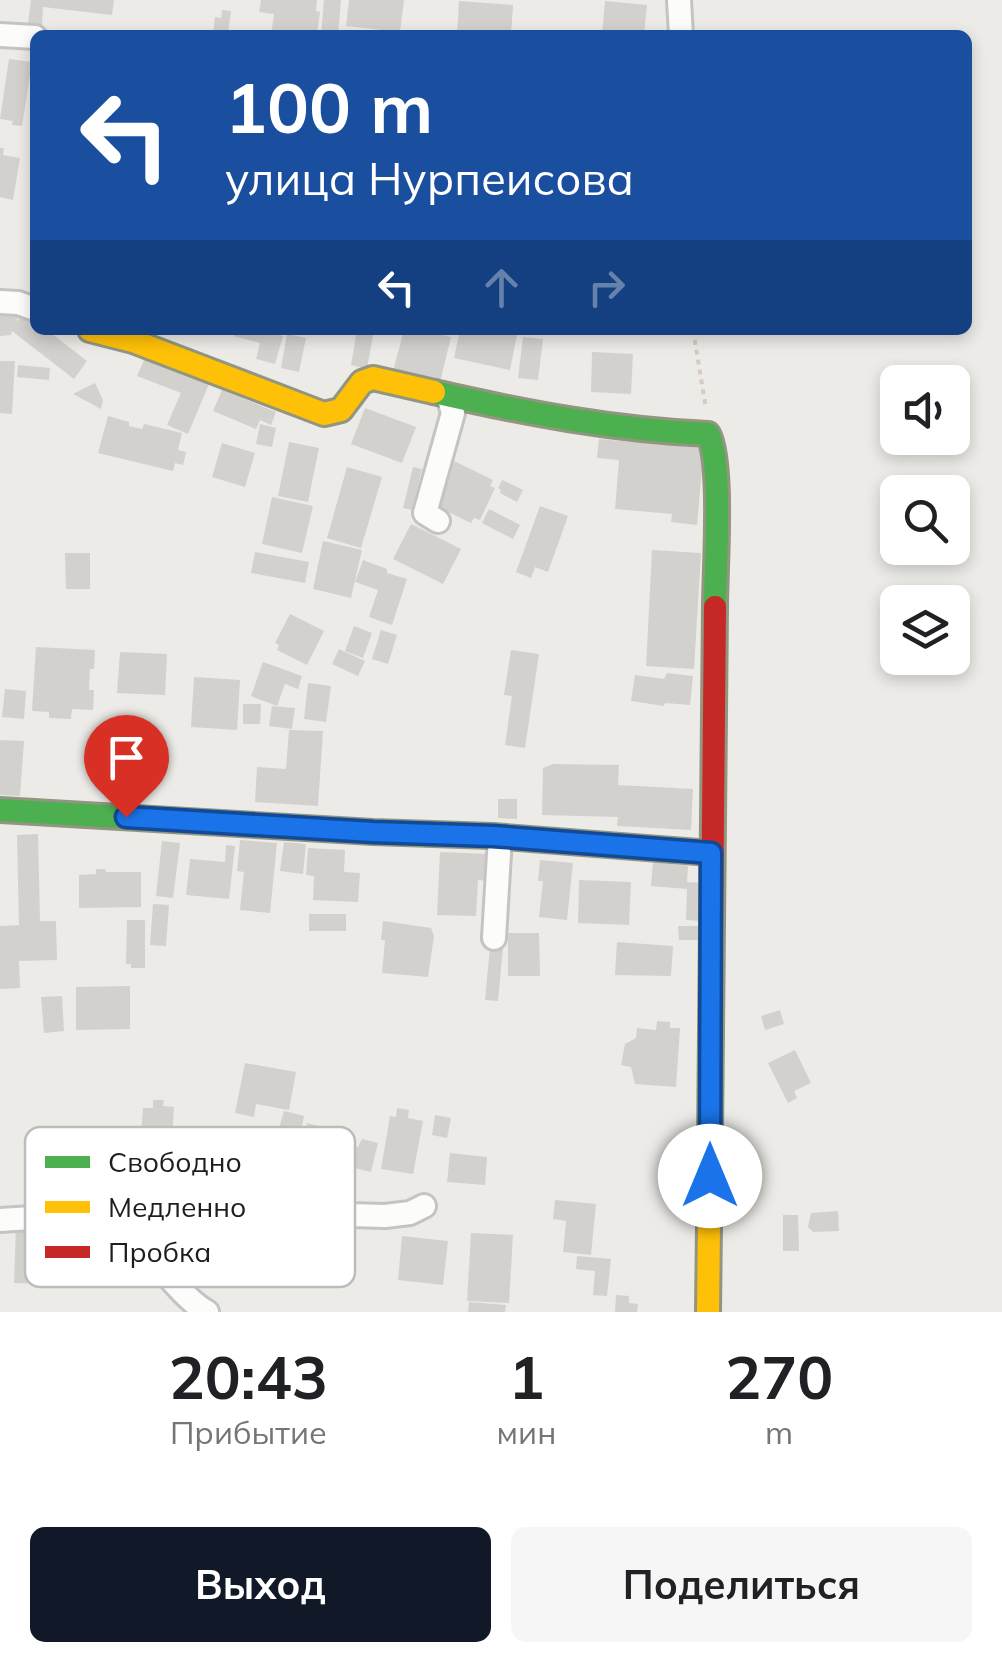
<!DOCTYPE html>
<html lang="ru">
<head>
<meta charset="utf-8">
<style>
	:root { --surface:#fff; --page:#f6f6f6; --text:#202124; --muted:#757577; --accent:#111827 }
	body { margin:0; font-family:Mulish,sans-serif; background:var(--page); color:var(--text); height:100vh; display:flex; flex-direction:column; font-size:38px; white-space:nowrap }
	* { box-sizing:border-box; margin:0 }
	p { font-size:32px; color:var(--muted) }
	.icon { flex:none; width:55px; height:55px; fill:none; stroke:currentColor; stroke-width:2; stroke-linecap:round; stroke-linejoin:round }
	.map { position:relative; height:1312px; overflow:hidden }
	.details { display:flex; flex-direction:column; background:var(--surface); flex:1 }
	.details>* { flex:none }
	.guide { position:absolute; left:30px; top:30px; width:942px; height:305px; border-radius:15px; box-shadow:0 5px 15px #0003; background:#1a4fa0; color:#fff; overflow:hidden }
	.controls { position:absolute; left:880px; top:365px; display:grid; gap:20px }
	.controls a { display:grid; place-items:center; width:90px; height:90px; border-radius:15px; background:var(--surface); box-shadow:0 5px 15px #0003; font-size:50px }
	.pin { position:absolute; display:grid; place-items:center; width:85px; height:85px; color:#fff; margin:-102px -42px; border-radius:50% 50% 50% 0; rotate:-45deg; box-shadow:0 0 10px #0007 }
	.pin .icon { rotate:45deg }
	.me { position:absolute; width:110px; margin:-55px; rotate:0deg; stroke-linejoin:round; filter:drop-shadow(0 0 8px #0008) }
	.turn { display:flex; align-items:center; gap:35px; height:210px; padding:0 30px; font-size:45px }
	.turn .icon { width:130px; height:130px; stroke-width:2.5 }
	.turn b { display:block; font-size:70px; line-height:85px }
	.lanes { display:flex; align-items:center; height:95px; padding:0 30px; background:#0003; justify-content:center; gap:50px; direction:ltr }
	.lanes .off { opacity:.35 }
	.eta { display:flex; justify-content:space-evenly; align-items:center; height:170px; text-align:center }
	.eta b { font-size:60px; font-weight:700; line-height:70px }
	.button { display:flex; gap:20px; margin-top:auto; padding:20px 30px }
	.button a { flex:1; height:115px; border-radius:15px; background:var(--accent); color:#fff; font-size:40px; font-weight:700; line-height:115px; text-align:center }
	.button a+a { background:var(--page); color:var(--text) }
	.map>svg:first-child { display:block }
</style>
</head>
<body>
<div class="map">
<svg width="1002" height="1312" viewBox="0 0 1002 1312">
	<rect width="100%" height="100%" fill="#ecebe7"/>
	<g fill="#d3d1ce">
		<path d="M31 0H114L112 15 43 7 42 25 28 24Z"/>
		<path d="M261 0H317L316 11 320 12 317 35H271L274 14 259 12Z"/>
		<path d="M324 0H341L338 35H321Z"/>
		<path d="M349 0H404L400 32 346 26Z"/>
		<path d="M459 1 513 5 511 35H457Z"/>
		<path d="M605 1 647 5 644 35H602Z"/>
		<path d="M222 10 231 11 228 34 213 33 215 17 221 18Z"/>
		<path d="M9 59 32 62 22 126 12 125 13 121 0 119Z"/>
		<path d="M0 148H4L3 155 20 158 13 200 0 197Z"/>
		<path d="M0 310 19 312 16 322 24 312 35 321V330H47L87 361 74 379 12 331 11 335 0 336Z"/>
		<path d="M236 330H275L274 334 283 336 275 364 256 359 260 343 234 336Z"/>
		<path d="M357 330H374L367 369 351 365Z"/>
		<path d="M404 330H423L451 337 440 382 393 371Z"/>
		<path d="M460 330H518L510 370 454 358Z"/>
		<path d="M287 334 306 338 299 372 281 368Z"/>
		<path d="M523 337 543 339 538 380 518 378Z"/>
		<path d="M592 352 633 354 631 394 591 392Z"/>
		<path d="M145 358 209 384 188 434 167 425 181 393 137 376Z"/>
		<path d="M0 361H15L12 414 0 413Z"/>
		<path d="M18 365 50 368 49 380 17 377Z"/>
		<path d="M95 383 103 400 101 409 73 394Z"/>
		<path d="M222 390 276 412 271 425 260 420 256 429 213 411Z"/>
		<path d="M365 408 416 427 402 463 351 444Z"/>
		<path d="M108 416 129 422V426L142 429 144 424 182 433 178 450 186 452 183 465 175 463 173 471 98 453Z"/>
		<path d="M260 424 276 428 272 447 256 444Z"/>
		<path d="M599 439 704 448 697 525 671 522 672 514 615 509 619 460 597 458Z"/>
		<path d="M289 442 319 448 308 502 278 496Z"/>
		<path d="M222 443 255 453 245 487 212 477Z"/>
		<path d="M452 460 493 480 490 486 495 488 480 520 474 518 471 523 430 503Z"/>
		<path d="M347 467 382 477 361 548 327 538Z"/>
		<path d="M413 467 422 469 412 510 403 508Z"/>
		<path d="M502 480 523 490 517 502 500 493 501 490 498 488Z"/>
		<path d="M272 497 313 506 302 553 262 544Z"/>
		<path d="M540 506 568 516 548 572 535 567 531 578 516 572Z"/>
		<path d="M489 509 520 525 513 539 482 523Z"/>
		<path d="M411 524 461 549 443 584 393 559Z"/>
		<path d="M323 541 362 550 351 598 313 589Z"/>
		<path d="M652 550 701 553 694 669 646 666Z"/>
		<path d="M255 552 309 562 305 583 251 573Z"/>
		<path d="M65 553H90V589H66Z"/>
		<path d="M363 560 387 569V573L407 579 392 625 369 617 378 590 355 582Z"/>
		<path d="M290 614 324 631 307 665 277 650 279 645 275 643Z"/>
		<path d="M354 626 372 633 363 658 345 651Z"/>
		<path d="M381 630 397 635 388 664 372 659Z"/>
		<path d="M36 647 95 650 94 669H90L89 690H94L93 710 72 709 71 719 49 718V712L32 711Z"/>
		<path d="M339 649 365 661 358 676 332 664Z"/>
		<path d="M511 650 539 654 525 748 505 745 512 696 504 695Z"/>
		<path d="M120 652 167 654 165 695 117 693Z"/>
		<path d="M263 662 302 676 298 689 285 684 277 706 251 696Z"/>
		<path d="M667 673 693 676 690 705 665 703 664 706 631 701 635 675 664 679Z"/>
		<path d="M194 677 240 680 237 730 191 727Z"/>
		<path d="M308 683 331 686 326 722 304 719Z"/>
		<path d="M5 689 26 691 24 719 2 717Z"/>
		<path d="M243 704H261L260 724H243Z"/>
		<path d="M272 706 295 708 292 729 269 726Z"/>
		<path d="M289 730 323 731 318 806 255 802 257 767 286 769Z"/>
		<path d="M0 740 24 741 20 796 0 795Z"/>
		<path d="M553 764 619 765 618 785 693 789 691 830 617 826 618 817 542 815 543 768Z"/>
		<path d="M498 799H517V819L498 818Z"/>
		<path d="M38 834 40 921H56L57 960 19 961 20 988 0 989V926L19 925 17 835Z"/>
		<path d="M240 840 277 843 270 913 240 910 244 872 237 871Z"/>
		<path d="M162 841 180 843 173 898 156 896Z"/>
		<path d="M284 842 306 844 303 874 280 871Z"/>
		<path d="M226 845 235 846 229 899 186 895 190 859 225 862Z"/>
		<path d="M308 848 345 850 344 872 360 873 358 902 313 900 314 876 306 875Z"/>
		<path d="M440 852 490 854 489 881 478 880 476 916 437 915Z"/>
		<path d="M540 860 573 863 567 920 539 917 543 881H538Z"/>
		<path d="M653 862 688 866 687 882 704 883 702 921 686 920 687 889 651 886Z"/>
		<path d="M96 869H105L106 872H141V907L79 908V875L96 874Z"/>
		<path d="M579 880 631 882 629 925 578 923Z"/>
		<path d="M153 904 169 905 166 946 150 945Z"/>
		<rect x="309" y="914" width="37" height="17"/>
		<path d="M127 920H145V968H131V964H126Z"/>
		<path d="M383 921 431 928 434 936 428 977 382 973 385 940H381Z"/>
		<path d="M678 926H701V940H679Z"/>
		<path d="M508 933H539L540 976H508Z"/>
		<path d="M617 942 673 946 671 976 615 975Z"/>
		<path d="M490 947 503 948 498 1001 485 1000Z"/>
		<path d="M130 986V1029L76 1030V987Z"/>
		<path d="M62 996 64 1031 44 1033 41 997Z"/>
		<path d="M780 1010 784 1024 765 1030 761 1016Z"/>
		<path d="M657 1021 670 1022V1028H680L676 1087 635 1084 631 1067 621 1065 625 1044 636 1038 637 1028 656 1030Z"/>
		<path d="M795 1050 811 1083 794 1091 797 1098 788 1103 768 1063Z"/>
		<path d="M245 1063 296 1072 289 1110 256 1104 254 1117 235 1113Z"/>
		<path d="M153 1100H164L163 1106 174 1107 171 1157 155 1156V1163L139 1162 143 1108H153Z"/>
		<path d="M397 1108 409 1110 408 1118 423 1121 413 1174 381 1169 390 1116 396 1117Z"/>
		<path d="M284 1111 304 1116 300 1134 279 1128Z"/>
		<path d="M435 1115 451 1118 447 1138 432 1135Z"/>
		<path d="M307 1123 346 1133 343 1144 358 1147 362 1139 378 1143 371 1172 322 1160 316 1186 298 1181 304 1158 298 1157Z"/>
		<path d="M450 1153 487 1157 485 1185 447 1182Z"/>
		<path d="M555 1200 596 1204 591 1255 563 1252 566 1221 553 1219Z"/>
		<path d="M838 1211 839 1231 813 1232 808 1227 811 1213Z"/>
		<path d="M783 1215H798L799 1251H783Z"/>
		<path d="M16 1225 51 1227 49 1284 14 1283Z"/>
		<path d="M471 1233 513 1235 509 1303 467 1301Z"/>
		<path d="M402 1236 448 1241 443 1285 398 1280Z"/>
		<path d="M577 1256 611 1259 607 1296 593 1295 595 1271 576 1269Z"/>
		<path d="M616 1295 629 1296V1303L638 1304 637 1312H615Z"/>
		<path d="M469 1302 506 1305 505 1312H468Z"/>
	</g>
	<g fill="none" stroke-linecap="round" stroke-linejoin="round">
		<g stroke="#c5c4c3" stroke-width="28">
			<g id="street">
				<path d="M679 0 681 35"/>
				<path d="M0 35 35 37"/>
				<path d="M0 302 18 303 35 309"/>
				<path d="M438 521 425 513 453 413 448 396"/>
				<path d="M494 938 500 837"/>
				<path d="M231 1218 237 1184"/>
				<path d="M0 1220 47 1217 90 1218 127 1223 198 1217 252 1218 314 1214 385 1216 410 1213 424 1206"/>
				<path d="M127 1223C145 1247 181 1298 207 1312"/>
			</g>
		</g>
		<g stroke="#93967f" stroke-width="28">
			<g id="fast">
				<path d="M434 392C525 413 615 430 708 434 723 461 715 571 715 607"/>
				<path d="M0 810 373 832 493 836 711 853"/>
			</g>
		</g>
		<g stroke="#93967f" stroke-width="28">
			<g id="slow">
				<path d="M90 330 133 341 324 414 341 410 362 382 373 378 434 392"/>
				<path d="M708 1312 710 1138"/>
			</g>
		</g>
		<g stroke="#93967f" stroke-width="28">
			<path id="jam" d="M710 1138 715 607"/>
		</g>
		<path stroke="#d6cac7" stroke-width="4" stroke-dasharray="5 5" stroke-linecap="butt" d="M693 330 706 409"/>
		<use href="#street" stroke="#fcfcfb" stroke-width="22"/>
		<use href="#fast" stroke="#4caf50" stroke-width="22"/>
		<use href="#slow" stroke="#ffc107" stroke-width="22"/>
		<use href="#jam" stroke="#c62828" stroke-width="22"/>
	</g>
	<g fill="none" stroke-linecap="round" stroke-linejoin="round">
		<g stroke="#114b97" stroke-width="25">
			<path id="route" d="M126 817 373 832 493 836 711 853 710 1176"/>
		</g>
		<use href="#route" stroke="#1a73e8" stroke-width="18"/>
	</g>
	<rect x="25" y="1127" width="330" height="160" rx="15" fill="#fff" stroke="#bcbcbc" stroke-width="2.5"/>
	<rect x="45" y="1156" width="45" height="12" fill="#4caf50"/>
	<rect x="45" y="1201" width="45" height="12" fill="#ffc107"/>
	<rect x="45" y="1246" width="45" height="12" fill="#c62828"/>
	<g font-size="28" fill="#1e1e1e">
		<text x="108" y="1172">Свободно</text>
		<text x="108" y="1217">Медленно</text>
		<text x="108" y="1262">Пробка</text>
	</g>
</svg>
<div class="controls">
<a><svg class="icon" aria-label="sound" viewBox="0 0 24 24"><path d="M4 9h4l5-4v14l-5-4H4zM17 9q2 3 0 6"/></svg></a>
<a><svg class="icon" aria-label="search" viewBox="0 0 24 24"><circle cx="10" cy="10" r="6"/><path d="M15 15l6 6"/></svg></a>
<a><svg class="icon" aria-label="layers" viewBox="0 0 24 24"><path d="M12 4l9 5-9 5-9-5zM3 14l9 5 9-5"/></svg></a>
</div>
<div class="pin" style="left:126px;top:817px;background:#d93025"><svg class="icon" aria-label="arrive" viewBox="0 0 24 24"><path d="M6 21V4h12l-3 4 3 4H6"/></svg></div>
<svg class="me" style="left:710px;top:1176px" viewBox="-20 -20 40 40"><circle r="19" fill="#fff"/><path d="M0-13L10 11 0 6-10 11z" fill="#1a73e8"/></svg>
<div class="guide">
<div class="turn"><svg class="icon" aria-label="left" viewBox="0 0 24 24"><path d="M17 20v-9H6M10 6l-5 5 5 5"/></svg><div><b>100 m</b>улица Нурпеисова</div></div>
<div class="lanes"><svg class="icon" aria-label="left" viewBox="0 0 24 24"><path d="M17 20v-9H6M10 6l-5 5 5 5"/></svg><svg class="icon off" aria-label="ahead" viewBox="0 0 24 24"><path d="M12 20V5M6 11l6-6 6 6"/></svg><svg class="icon off" aria-label="right" viewBox="0 0 24 24"><path d="M7 20v-9h11M14 6l5 5-5 5"/></svg></div>
</div>
</div>
<section class="details">
<div class="eta">
<div><b>20:43</b><p>Прибытие</p></div>
<div><b>1</b><p>мин</p></div>
<div><b>270</b><p>m</p></div>
</div>
<div class="button"><a>Выход</a><a>Поделиться</a></div>
</section>
</body>
</html>
